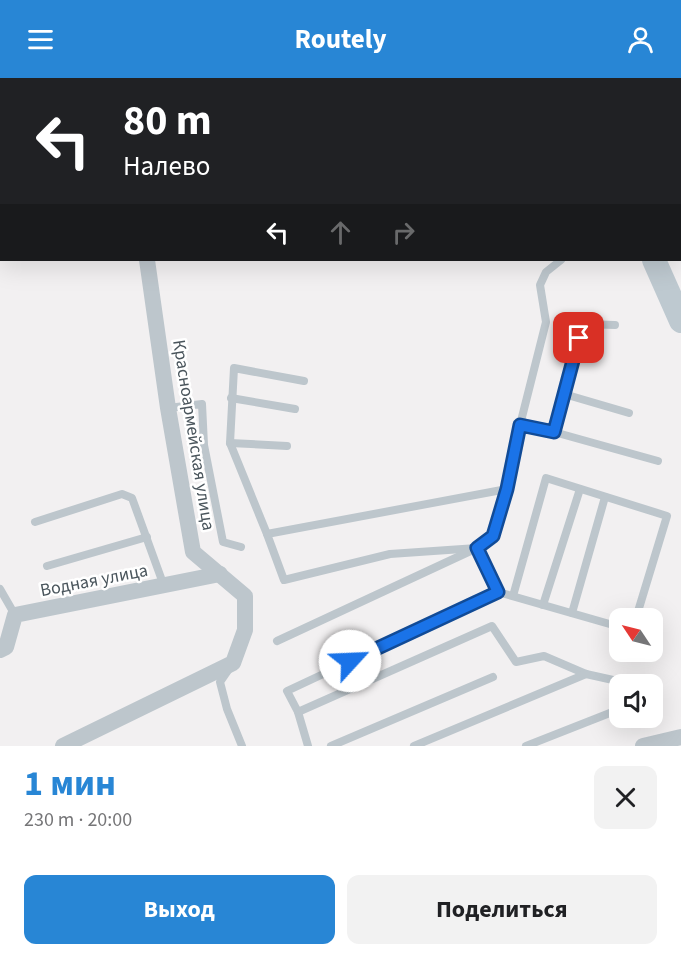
<!DOCTYPE html>
<html lang="ru">
<head>
<meta charset="utf-8">
<style>
	:root { --surface:#fff; --page:#f2f2f2; --text:#202124; --muted:#757577; --accent:#2886d5 }
	body { margin:0; font-family:"Source Sans 3",sans-serif; background:var(--page); color:var(--text); height:100vh; display:flex; flex-direction:column; font-size:22px; white-space:nowrap }
	* { box-sizing:border-box; margin:0 }
	p { font-size:20px; color:var(--muted) }
	.icon { flex:none; width:33px; height:33px; fill:none; stroke:currentColor; stroke-width:2; stroke-linecap:round; stroke-linejoin:round }
	.map { position:relative; height:668px; overflow:hidden }
	.side { display:flex; flex-direction:column; background:var(--surface); flex:1 }
	.side>* { flex:none }
	.banner { position:absolute; left:0px; top:0px; width:681px; height:183px; box-shadow:0 6px 24px #0002; background:#202124; color:#fff; overflow:hidden }
	.needle { width:39px; rotate:305deg }
	.controls { position:absolute; left:609px; top:530px; display:grid; gap:12px }
	.controls a { display:grid; place-items:center; width:54px; height:54px; border-radius:12px; background:var(--surface); box-shadow:0 6px 24px #0002; font-size:30px }
	.pin { position:absolute; display:grid; place-items:center; width:51px; height:51px; color:#fff; margin:-26px; border-radius:12px; box-shadow:0 3px 9px #0006 }
	.me { position:absolute; width:66px; margin:-33px; rotate:65deg; stroke-linejoin:round; filter:drop-shadow(0 0 4px #0008) }
	.turn { display:flex; align-items:center; gap:21px; height:126px; padding:0 24px; font-size:27px }
	.turn .icon { width:78px; height:78px; stroke-width:2.5 }
	.turn b { display:block; font-size:42px; line-height:51px }
	.lanes { display:flex; align-items:center; height:57px; padding:0 24px; background:#0003; justify-content:center; gap:30px; direction:ltr }
	.lanes .off { opacity:.35 }
	.round { display:grid; place-items:center; flex:none; width:63px; height:63px; border-radius:12px; background:var(--page) }
	.headline { display:flex; align-items:center; justify-content:space-between; height:102px; padding:0 24px }
	h1 { font-size:36px; font-weight:700; line-height:45px; color:var(--accent) }
	.cta { display:flex; gap:12px; margin-top:auto; padding:12px 24px }
	.cta a { flex:1; height:69px; border-radius:12px; background:var(--accent); color:#fff; font-size:24px; font-weight:700; line-height:69px; text-align:center }
	.cta a+a { background:var(--page); color:var(--text) }
	header { display:flex; justify-content:space-between; align-items:center; height:78px; padding:0 24px; background:var(--accent); color:#fff; font-size:27px; font-weight:700 }
	.map>svg:first-child { display:block }
</style>
</head>
<body>
<header><svg class="icon" aria-label="menu" viewBox="0 0 24 24"><path d="M4 6h16M4 12h16M4 18h16"/></svg>Routely<svg class="icon" aria-label="person" viewBox="0 0 24 24"><circle cx="12" cy="8" r="4"/><path d="M4 21q1-7 8-7t8 7"/></svg></header>
<div class="map">
<svg width="681" height="668" viewBox="0 0 681 668">
	<rect width="100%" height="100%" fill="#f2f0f1"/>
	<g fill="none" stroke-linecap="round" stroke-linejoin="round">
		<g stroke="#bdc6cc" stroke-width="8">
			<path d="M630 2 631 0"/>
			<path d="M0 103 2 102"/>
			<path d="M615 247 583 246 554 354 658 383"/>
			<path d="M564 316 629 335"/>
			<path d="M231 320 295 331"/>
			<path d="M168 330 202 326 204 367 223 464 241 469"/>
			<path d="M520 347 546 244 540 207 546 194 561 182"/>
			<path d="M230 365 287 368"/>
			<path d="M507 411 493 458 477 470 390 476 284 502 267 456Z"/>
			<path d="M507 411 520 347 554 354"/>
			<path d="M35 444 122 416 132 420 164 508"/>
			<path d="M267 456 230 365 234 290 304 303"/>
			<path d="M47 488 147 459"/>
			<path d="M0 511 15 537"/>
			<path d="M498 514 287 613 298 634 492 548 516 584 544 578 586 596 631 606"/>
			<path d="M513 518 546 400 667 438 636 540"/>
			<path d="M543 527 580 411"/>
			<path d="M572 535 605 419"/>
			<path d="M277 563 477 470 498 514 620 549"/>
			<path d="M229 591 220 604 227 631 242 668"/>
			<path d="M298 634 308 668"/>
			<path d="M331 668 493 599"/>
			<path d="M414 668 586 596"/>
			<path d="M526 668 620 631"/>
		</g>
		<g stroke="#bdc6cc" stroke-width="16">
			<path d="M70 0 71 2"/>
			<path d="M0 572 6 569 15 537 220 496"/>
			<path d="M63 668 233 585 245 552V518L193 474 168 330 147 182"/>
			<path d="M643 668 681 659"/>
		</g>
		<g stroke="#bec9d0" stroke-width="24">
			<path d="M381 0 388 2"/>
			<path d="M577 0 578 2"/>
			<path d="M680 70 681 71"/>
			<path d="M680 89 681 88"/>
			<path d="M654 182 681 243"/>
		</g>
	</g>
	<g fill="none" stroke-linecap="round" stroke-linejoin="round">
		<g stroke="#114b97" stroke-width="15">
			<path id="route" d="M350 583 498 514 477 470 493 458 507 411 520 347 554 354 579 260"/>
		</g>
		<use href="#route" stroke="#1a73e8" stroke-width="10"/>
	</g>
	<g text-anchor="middle" stroke-width="5" stroke-linejoin="round" paint-order="stroke">
		<g font-size="18" fill="#4a555c" stroke="#fff">
			<text transform="translate(194 357) rotate(81)" y="6">Красноармейская улица</text>
			<text transform="translate(94 502) rotate(-11)" y="6">Водная улица</text>
		</g>
	</g>
</svg>
<div class="controls">
<a><svg class="needle" viewBox="-14 -14 28 28"><path d="M0-13l5 13h-10z" fill="#e53935"/><path d="M0 13l5-13h-10z" fill="#757577"/></svg></a>
<a><svg class="icon" aria-label="sound" viewBox="0 0 24 24"><path d="M4 9h4l5-4v14l-5-4H4zM17 9q2 3 0 6"/></svg></a>
</div>
<div class="pin" style="left:579px;top:260px;background:#d93025"><svg class="icon" aria-label="arrive" viewBox="0 0 24 24"><path d="M6 21V4h12l-3 4 3 4H6"/></svg></div>
<svg class="me" style="left:350px;top:583px" viewBox="-20 -20 40 40"><circle r="19" fill="#fff"/><path d="M0-13L10 11 0 6-10 11z" fill="#1a73e8"/></svg>
<div class="banner">
<div class="turn"><svg class="icon" aria-label="left" viewBox="0 0 24 24"><path d="M17 20v-9H6M10 6l-5 5 5 5"/></svg><div><b>80 m</b>Налево</div></div>
<div class="lanes"><svg class="icon" aria-label="left" viewBox="0 0 24 24"><path d="M17 20v-9H6M10 6l-5 5 5 5"/></svg><svg class="icon off" aria-label="ahead" viewBox="0 0 24 24"><path d="M12 20V5M6 11l6-6 6 6"/></svg><svg class="icon off" aria-label="right" viewBox="0 0 24 24"><path d="M7 20v-9h11M14 6l5 5-5 5"/></svg></div>
</div>
</div>
<section class="side">
<div class="headline"><div><h1>1 мин</h1><p>230 m · 20:00</p></div><a class="round"><svg class="icon" aria-label="close" viewBox="0 0 24 24"><path d="M6 6l12 12M18 6L6 18"/></svg></a></div>
<div class="cta"><a>Выход</a><a>Поделиться</a></div>
</section>
</body>
</html>
